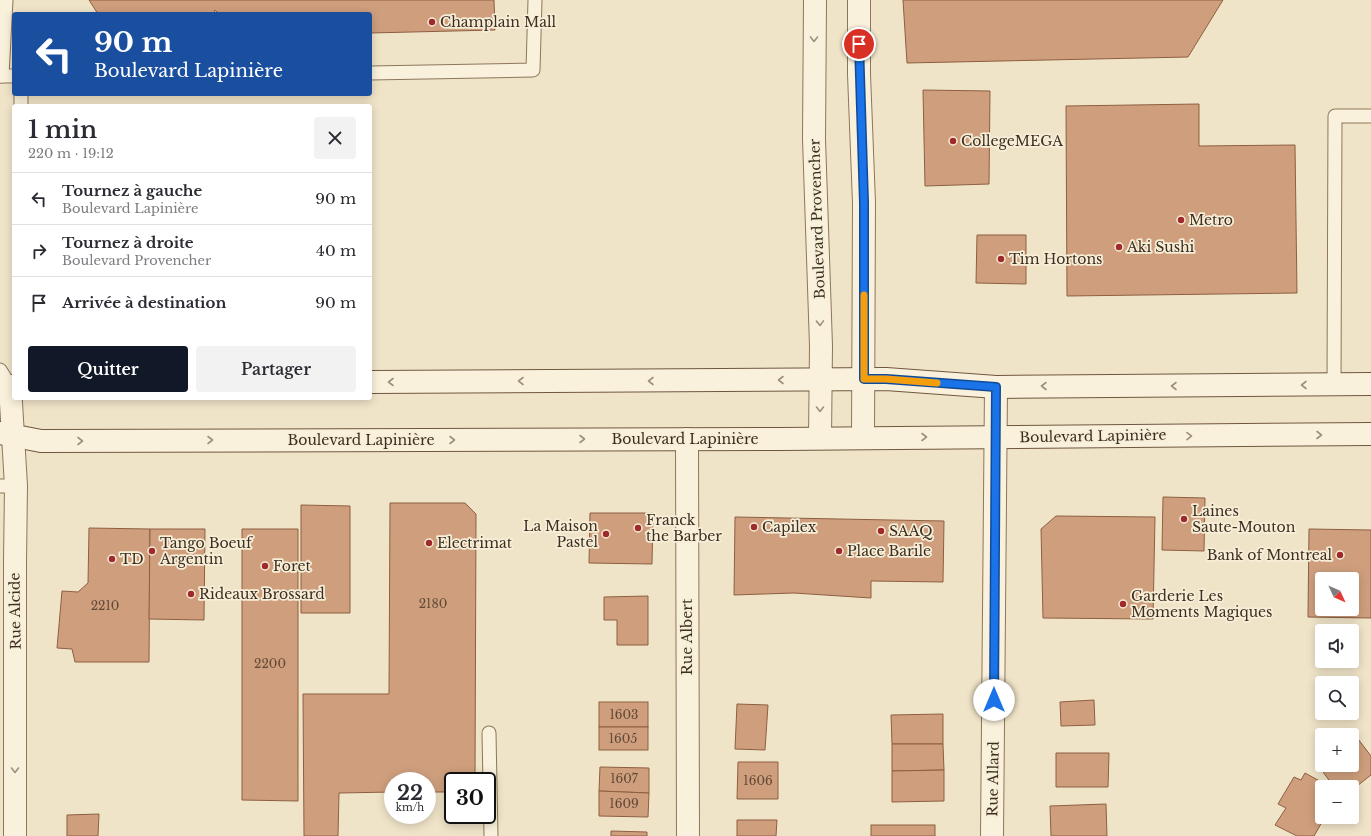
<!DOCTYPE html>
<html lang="fr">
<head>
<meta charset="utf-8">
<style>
	:root { --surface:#fff; --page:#f2f2f3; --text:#2b2b33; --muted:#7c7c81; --line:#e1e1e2; --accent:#111827 }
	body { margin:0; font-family:"Libre Baskerville",serif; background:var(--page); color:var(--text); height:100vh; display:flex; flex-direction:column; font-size:15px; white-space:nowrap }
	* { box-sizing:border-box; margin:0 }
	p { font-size:13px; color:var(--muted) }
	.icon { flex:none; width:22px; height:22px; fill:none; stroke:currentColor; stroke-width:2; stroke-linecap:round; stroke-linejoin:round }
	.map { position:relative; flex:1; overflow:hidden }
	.side { position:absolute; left:12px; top:104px; width:360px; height:296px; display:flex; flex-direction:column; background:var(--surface); border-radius:4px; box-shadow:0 2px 10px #0003 }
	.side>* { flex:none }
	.hud { position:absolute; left:12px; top:12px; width:360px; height:84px; border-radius:4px; box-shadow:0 2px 10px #0003; background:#1a4fa0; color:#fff; overflow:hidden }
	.needle { width:26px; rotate:134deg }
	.fabs { position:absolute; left:1315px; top:572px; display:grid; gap:8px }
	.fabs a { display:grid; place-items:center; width:44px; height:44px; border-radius:4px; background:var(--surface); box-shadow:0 2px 10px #0003; font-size:20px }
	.speed { position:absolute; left:384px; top:772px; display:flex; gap:8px; font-size:20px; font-weight:700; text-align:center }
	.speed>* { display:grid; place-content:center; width:52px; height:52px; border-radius:50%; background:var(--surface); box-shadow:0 2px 10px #0003; line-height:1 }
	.speed small { font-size:10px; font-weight:400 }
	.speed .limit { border:2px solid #111; border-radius:6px; background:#fff; color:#111 }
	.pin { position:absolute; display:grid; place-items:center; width:34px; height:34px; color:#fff; margin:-17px; border:2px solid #fff; border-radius:50%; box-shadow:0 1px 4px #0007 }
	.me { position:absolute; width:44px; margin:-22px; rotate:0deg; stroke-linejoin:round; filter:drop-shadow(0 0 3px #0008) }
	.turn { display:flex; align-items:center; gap:14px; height:84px; padding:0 16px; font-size:18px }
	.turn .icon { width:52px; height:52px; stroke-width:2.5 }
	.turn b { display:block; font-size:28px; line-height:34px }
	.round { display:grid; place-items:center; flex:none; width:42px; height:42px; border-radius:4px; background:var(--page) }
	.overview { display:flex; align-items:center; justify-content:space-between; height:68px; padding:0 16px }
	h1 { font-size:24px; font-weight:600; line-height:30px }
	.action { display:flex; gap:8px; margin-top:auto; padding:8px 16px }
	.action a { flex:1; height:46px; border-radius:4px; background:var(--accent); color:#fff; font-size:16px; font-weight:600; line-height:46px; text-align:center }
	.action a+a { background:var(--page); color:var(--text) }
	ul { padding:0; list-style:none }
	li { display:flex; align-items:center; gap:12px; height:52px; padding:0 16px; border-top:1px solid var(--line) }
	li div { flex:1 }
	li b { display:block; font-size:15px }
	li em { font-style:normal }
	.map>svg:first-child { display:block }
</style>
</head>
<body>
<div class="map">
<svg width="1371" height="836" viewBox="0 0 1371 836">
	<rect width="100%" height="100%" fill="#f0e4c8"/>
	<g fill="#cf9f7d" stroke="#8d5f41" fill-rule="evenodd">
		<path d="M89 0H494L495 30 370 33V14H219L215 10 214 14H98Z"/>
		<path d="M903 0H1223L1188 57 907 63Z"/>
		<path d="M923 90 990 91 989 184 925 186Z"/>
		<path d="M1199 104V146L1295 145 1297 293 1067 296 1066 106Z"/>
		<path d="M977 235H1026V284L976 283Z"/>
		<path d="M1163 497 1205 498 1204 551 1162 550Z"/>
		<path d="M390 503H465L476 514 475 781H453V792H427V781H393V792L339 793 338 836H304L303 694H389Z"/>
		<path d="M301 505 350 506V613H301Z"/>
		<path d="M590 513H653L652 564 589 563Z"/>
		<path d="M1056 516 1155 517 1153 619 1043 618 1041 529Z"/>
		<path d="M735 517 944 521 943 582 871 581V598L794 593 734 595Z"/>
		<path d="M89 528 150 529 149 662H75L72 649 57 648 62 591 78 592 88 583Z"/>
		<path d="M150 529H205L204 620 149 619Z"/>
		<path d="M242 529H298V801L242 800Z"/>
		<path d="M1309 529 1371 530V618L1308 617ZM1322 579H1352V609H1322Z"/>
		<path d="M648 596V645H617V620H604V597Z"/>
		<path d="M1094 700 1095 725 1061 726 1060 702Z"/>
		<rect x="599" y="702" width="49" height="25"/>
		<path d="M737 704 768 705 765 750 735 749Z"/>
		<path d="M943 714V744H892L891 715Z"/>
		<rect x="599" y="727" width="49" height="23"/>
		<path d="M1358 739 1371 756V775L1352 790V787H1334L1318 765 1322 763V765H1352V743Z"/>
		<path d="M892 744H943L944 770 892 771Z"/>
		<path d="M1056 753H1109L1108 787H1056Z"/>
		<path d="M738 762H778V799H737Z"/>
		<path d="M600 767 649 768V793L599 791Z"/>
		<path d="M944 770V801L892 802V771Z"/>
		<path d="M1305 773 1327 785 1326 787H1322L1321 796 1322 797V817H1325L1314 836H1297L1275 825 1286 808 1278 804 1294 777 1301 780Z"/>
		<path d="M599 791 649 793 648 817 599 816Z"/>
		<path d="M1106 804 1107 836H1051L1050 806Z"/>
		<path d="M99 814 98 836H67V815Z"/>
		<path d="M737 820H777L776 836H737Z"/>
		<rect x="871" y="825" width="64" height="11"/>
		<path d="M611 831 647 832V836H611Z"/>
	</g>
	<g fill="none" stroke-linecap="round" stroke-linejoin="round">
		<g stroke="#8d765c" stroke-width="15">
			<g id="service">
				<path d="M370 73 533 70 535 0"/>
				<path d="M0 76H14"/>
				<path d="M2 76 6 0"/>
				<path d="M21 94V106"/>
				<path d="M0 370 10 386"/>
				<path d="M1334 385 1335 116H1371"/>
				<path d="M0 486H16"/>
				<path d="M489 733 491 836"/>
			</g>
		</g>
		<g stroke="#8d765c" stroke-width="24">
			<g id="minor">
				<path d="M10 386 16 486 15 562V836"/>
				<path d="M687 439 688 836"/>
				<path d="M992 836 996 387"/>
			</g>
		</g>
		<g stroke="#8d765c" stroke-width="24">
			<g id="tertiary">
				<path d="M815 0 814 139 821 346 820 438"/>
				<path d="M859 0V74L864 203 863 438"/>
			</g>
		</g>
		<g stroke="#6f573f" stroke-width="24">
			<g id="secondary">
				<path d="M370 382 886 379 996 387 1371 384"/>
				<path d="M0 386H14"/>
				<path d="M0 433 41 441 780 439 1371 434"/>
			</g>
		</g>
		<use href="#service" stroke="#faf1dc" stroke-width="13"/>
		<use href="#minor" stroke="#faf1dc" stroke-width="22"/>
		<use href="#tertiary" stroke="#faf1dc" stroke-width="22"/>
		<use href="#secondary" stroke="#faf1dc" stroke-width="22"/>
	</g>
	<defs><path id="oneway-chevron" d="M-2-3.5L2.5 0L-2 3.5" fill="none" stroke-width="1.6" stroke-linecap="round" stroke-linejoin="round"/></defs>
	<g stroke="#9c907e">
		<use href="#oneway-chevron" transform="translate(814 39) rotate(90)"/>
		<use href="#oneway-chevron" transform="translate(820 323) rotate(88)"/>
		<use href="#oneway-chevron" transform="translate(781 380) rotate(180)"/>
		<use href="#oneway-chevron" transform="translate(521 381) rotate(180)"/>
		<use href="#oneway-chevron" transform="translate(651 381) rotate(180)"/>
		<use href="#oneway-chevron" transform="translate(391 382) rotate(180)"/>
		<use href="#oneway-chevron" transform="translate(1304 385) rotate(180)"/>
		<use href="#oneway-chevron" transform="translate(1044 386) rotate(180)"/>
		<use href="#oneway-chevron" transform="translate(1174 386) rotate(180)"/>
		<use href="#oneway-chevron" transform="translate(820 409) rotate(90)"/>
		<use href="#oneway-chevron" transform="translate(1319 435)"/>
		<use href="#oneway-chevron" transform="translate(1189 436) rotate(-1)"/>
		<use href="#oneway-chevron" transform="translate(924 437)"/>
		<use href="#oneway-chevron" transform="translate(582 439)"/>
		<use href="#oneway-chevron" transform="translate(210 440)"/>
		<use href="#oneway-chevron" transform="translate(452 440)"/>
		<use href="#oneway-chevron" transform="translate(80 441)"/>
		<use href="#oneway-chevron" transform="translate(15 770) rotate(90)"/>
	</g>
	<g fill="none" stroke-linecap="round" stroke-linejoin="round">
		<g stroke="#114b97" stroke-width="10">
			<path id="route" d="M859 44 864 203V379H886L996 387 994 700"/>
		</g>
		<use href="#route" stroke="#1a73e8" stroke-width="7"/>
		<path stroke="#f59e0b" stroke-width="7" d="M864 295V379H886L937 383"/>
	</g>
	<g fill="#9e2a2b" stroke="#f7eed8" stroke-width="1.5">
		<circle cx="432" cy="22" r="4"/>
		<circle cx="953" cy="141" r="4"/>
		<circle cx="1181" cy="220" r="4"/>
		<circle cx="1119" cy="247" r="4"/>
		<circle cx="1001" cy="259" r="4"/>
		<circle cx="1184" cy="519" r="4"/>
		<circle cx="754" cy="527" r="4"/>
		<circle cx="638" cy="528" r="4"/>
		<circle cx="881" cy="531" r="4"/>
		<circle cx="606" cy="534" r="4"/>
		<circle cx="429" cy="543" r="4"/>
		<circle cx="152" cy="551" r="4"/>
		<circle cx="839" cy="551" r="4"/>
		<circle cx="1340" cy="555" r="4"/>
		<circle cx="112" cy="559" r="4"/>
		<circle cx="265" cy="566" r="4"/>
		<circle cx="191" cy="594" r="4"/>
		<circle cx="1123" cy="604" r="4"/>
	</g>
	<g text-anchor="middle" stroke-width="3.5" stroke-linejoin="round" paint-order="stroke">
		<g font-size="12" fill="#624a37">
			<text x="433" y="608">2180</text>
			<text x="105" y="610">2210</text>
			<text x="270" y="668">2200</text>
			<text x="624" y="719">1603</text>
			<text x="623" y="743">1605</text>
			<text x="624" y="783">1607</text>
			<text x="758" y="785">1606</text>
			<text x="624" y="808">1609</text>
		</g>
		<g font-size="14" fill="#3d2e20" stroke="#f7eed8" text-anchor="start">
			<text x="440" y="27">Champlain Mall</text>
			<text x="961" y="146">CollegeMEGA</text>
			<text x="1189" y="225">Metro</text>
			<text x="1127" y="252">Aki Sushi</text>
			<text x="1009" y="264">Tim Hortons</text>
			<text x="1192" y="516">Laines<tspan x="1192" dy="16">Saute-Mouton</tspan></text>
			<text x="646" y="525">Franck<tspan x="646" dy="16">the Barber</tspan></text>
			<text x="598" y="531" text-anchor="end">La Maison<tspan x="598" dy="16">Pastel</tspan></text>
			<text x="762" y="532">Capilex</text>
			<text x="889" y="536">SAAQ</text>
			<text x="160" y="548">Tango Boeuf<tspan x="160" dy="16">Argentin</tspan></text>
			<text x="437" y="548">Electrimat</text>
			<text x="847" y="556">Place Barile</text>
			<text x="1332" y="560" text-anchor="end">Bank of Montreal</text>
			<text x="120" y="564">TD</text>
			<text x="273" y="571">Foret</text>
			<text x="199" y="599">Rideaux Brossard</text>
			<text x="1131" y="601">Garderie Les<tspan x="1131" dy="16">Moments Magiques</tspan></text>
		</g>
		<g font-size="14" fill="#3d2e20" stroke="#f7eed8">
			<text transform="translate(817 219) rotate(-92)" y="5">Boulevard Provencher</text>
			<text transform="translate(1093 436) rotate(-1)" y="5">Boulevard Lapinière</text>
			<text x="685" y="444">Boulevard Lapinière</text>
			<text x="361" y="445">Boulevard Lapinière</text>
			<text transform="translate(15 611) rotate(-91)" y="5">Rue Alcide</text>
			<text transform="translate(687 637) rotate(-90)" y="5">Rue Albert</text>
			<text transform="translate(993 779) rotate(-89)" y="5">Rue Allard</text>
		</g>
	</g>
</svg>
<div class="fabs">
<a><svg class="needle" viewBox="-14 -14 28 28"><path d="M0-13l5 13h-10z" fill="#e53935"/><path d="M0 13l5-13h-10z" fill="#7c7c81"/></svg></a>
<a><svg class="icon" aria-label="sound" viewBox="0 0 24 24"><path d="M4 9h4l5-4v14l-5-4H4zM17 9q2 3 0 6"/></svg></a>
<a><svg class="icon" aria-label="search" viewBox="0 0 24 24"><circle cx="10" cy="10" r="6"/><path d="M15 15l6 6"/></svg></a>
<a>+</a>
<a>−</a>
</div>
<div class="speed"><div>22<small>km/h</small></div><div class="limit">30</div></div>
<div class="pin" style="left:859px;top:44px;background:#d93025"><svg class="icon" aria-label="arrive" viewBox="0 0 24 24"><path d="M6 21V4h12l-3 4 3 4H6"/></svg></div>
<svg class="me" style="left:994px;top:700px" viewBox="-20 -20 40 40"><circle r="19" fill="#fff"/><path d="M0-13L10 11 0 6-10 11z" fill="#1a73e8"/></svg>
<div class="hud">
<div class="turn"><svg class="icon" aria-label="left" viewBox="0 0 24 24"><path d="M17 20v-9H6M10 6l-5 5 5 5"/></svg><div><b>90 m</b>Boulevard Lapinière</div></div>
</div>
<section class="side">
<div class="overview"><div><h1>1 min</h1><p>220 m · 19:12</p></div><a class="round"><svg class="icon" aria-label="close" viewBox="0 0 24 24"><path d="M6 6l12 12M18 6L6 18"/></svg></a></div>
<ul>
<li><svg class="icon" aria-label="left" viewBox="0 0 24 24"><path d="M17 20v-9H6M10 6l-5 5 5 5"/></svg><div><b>Tournez à gauche</b><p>Boulevard Lapinière</p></div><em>90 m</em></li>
<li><svg class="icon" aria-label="right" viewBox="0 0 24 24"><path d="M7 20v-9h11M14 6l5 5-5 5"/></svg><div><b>Tournez à droite</b><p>Boulevard Provencher</p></div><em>40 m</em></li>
<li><svg class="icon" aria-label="arrive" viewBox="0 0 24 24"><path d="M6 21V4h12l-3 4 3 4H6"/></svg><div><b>Arrivée à destination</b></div><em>90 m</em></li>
</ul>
<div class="action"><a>Quitter</a><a>Partager</a></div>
</section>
</div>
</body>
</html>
